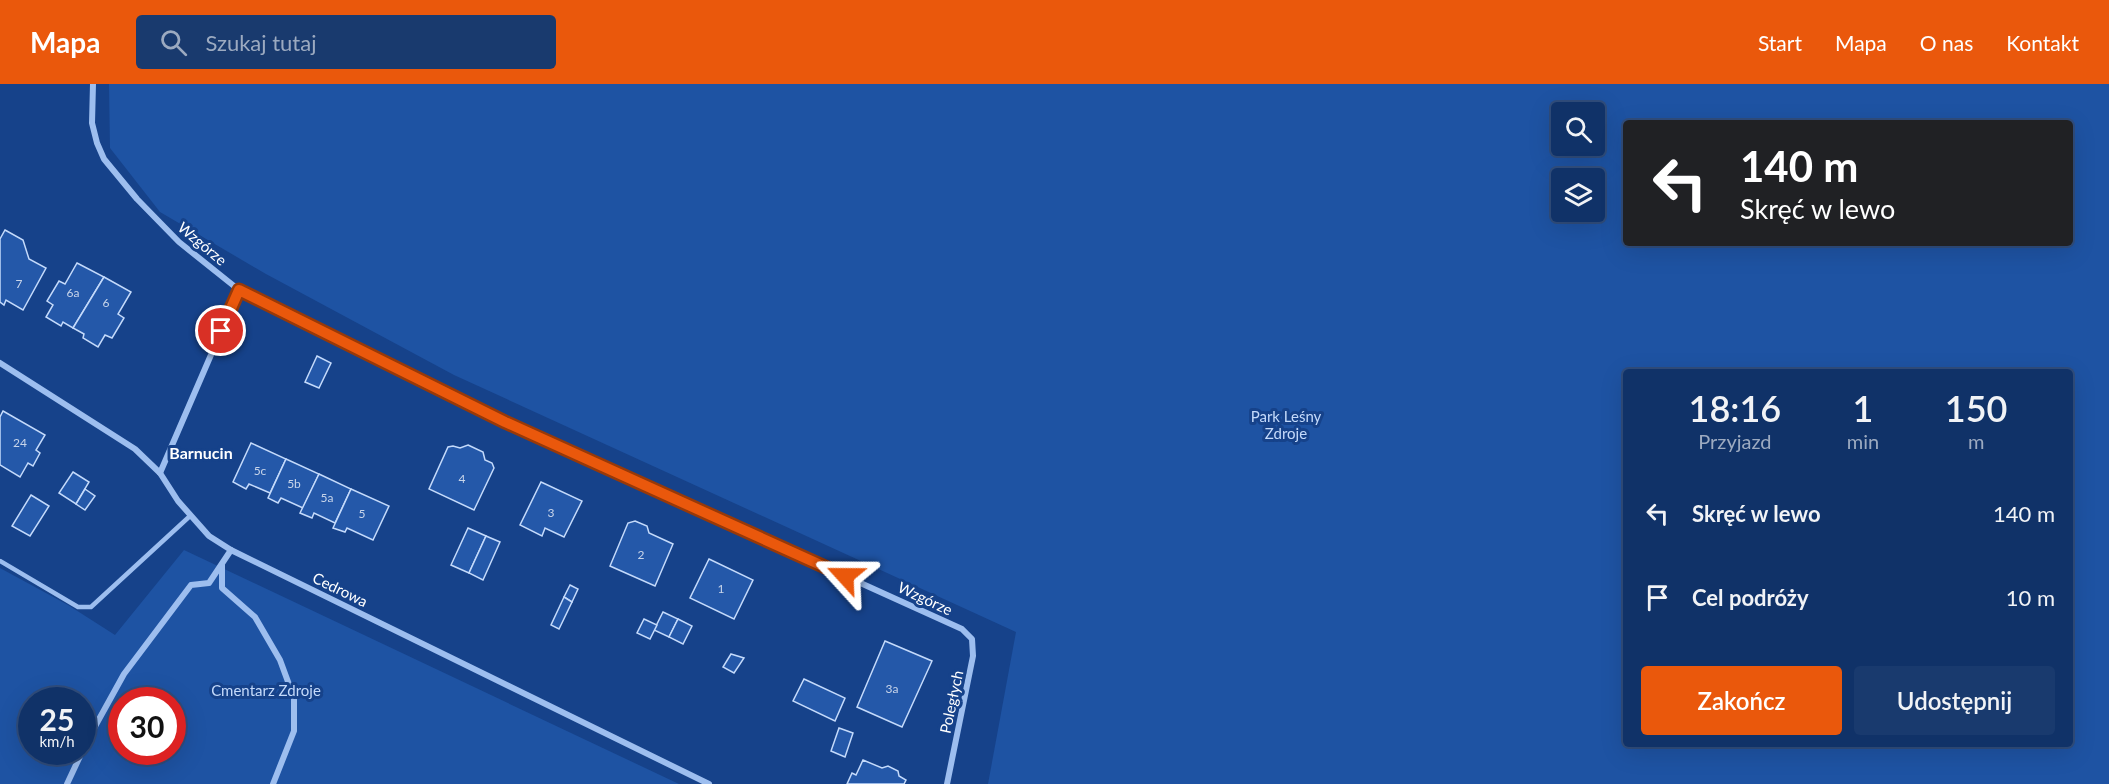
<!DOCTYPE html>
<html lang="pl">
<head>
<meta charset="utf-8">
<style>
	:root { --surface:#103268; --page:#193a6e; --text:#f1f3f6; --muted:#9caac0; --line:#304d7c; --accent:#ea580c }
	body { margin:0; font-family:Lato,sans-serif; background:var(--page); color:var(--text); height:100vh; display:flex; flex-direction:column; font-size:22px; white-space:nowrap }
	* { box-sizing:border-box; margin:0 }
	p { font-size:20px; color:var(--muted) }
	.icon { flex:none; width:33px; height:33px; fill:none; stroke:currentColor; stroke-width:2; stroke-linecap:round; stroke-linejoin:round }
	.map { position:relative; flex:1; overflow:hidden }
	.drawer { position:absolute; left:1623px; top:285px; width:450px; height:378px; display:flex; flex-direction:column; background:var(--surface); border-radius:6px; box-shadow:0 6px 24px #0002,0 0 0 2px var(--line) }
	.drawer>* { flex:none }
	.banner { position:absolute; left:1623px; top:36px; width:450px; height:126px; border-radius:6px; box-shadow:0 6px 24px #0002,0 0 0 2px var(--line); background:#202124; color:#fff; overflow:hidden }
	.controls { position:absolute; left:1551px; top:18px; display:grid; gap:12px }
	.controls a { display:grid; place-items:center; width:54px; height:54px; border-radius:6px; background:var(--surface); box-shadow:0 6px 24px #0002,0 0 0 2px var(--line); font-size:30px }
	.speed { position:absolute; left:18px; top:603px; display:flex; gap:12px; font-size:30px; font-weight:700; text-align:center }
	.speed>* { display:grid; place-content:center; width:78px; height:78px; border-radius:50%; background:var(--surface); box-shadow:0 6px 24px #0002,0 0 0 2px var(--line); line-height:1 }
	.speed small { font-size:15px; font-weight:400 }
	.speed .limit { border:9px solid #d22; background:#fff; color:#111 }
	.pin { position:absolute; display:grid; place-items:center; width:51px; height:51px; color:#fff; margin:-26px; border:3px solid #fff; border-radius:50%; box-shadow:0 2px 6px #0007 }
	.me { position:absolute; width:66px; margin:-33px; rotate:294deg; stroke-linejoin:round; filter:drop-shadow(0 0 4px #0008) }
	.turn { display:flex; align-items:center; gap:21px; height:126px; padding:0 18px; font-size:27px }
	.turn .icon { width:78px; height:78px; stroke-width:2.5 }
	.turn b { display:block; font-size:42px; line-height:51px }
	.eta { display:flex; justify-content:space-evenly; align-items:center; height:102px; text-align:center }
	.eta b { font-size:36px; font-weight:600; line-height:42px }
	.action { display:flex; gap:12px; margin-top:auto; padding:12px 18px }
	.action a { flex:1; height:69px; border-radius:6px; background:var(--accent); color:#fff; font-size:24px; font-weight:600; line-height:69px; text-align:center }
	.action a+a { background:var(--page); color:var(--text) }
	ul { padding:0; list-style:none }
	li { display:flex; align-items:center; gap:18px; height:84px; padding:0 18px }
	li div { flex:1 }
	li b { display:block; font-size:22px }
	li em { font-style:normal }
	header { display:flex; align-items:center; gap:36px; box-sizing:border-box; height:84px; padding:0 30px; background:var(--accent); color:#fff }
	header strong { font-size:28px }
	nav { display:flex; gap:33px; margin-inline-start:auto; font-size:21px }
	.search { width:420px; height:54px; background:var(--page); display:flex; align-items:center; gap:15px; box-sizing:border-box; padding:0 21px; border-radius:6px; color:var(--muted); font-size:22px }
	.map>svg:first-child { display:block }
</style>
</head>
<body>
<header>
<strong>Mapa</strong>
<div class="search"><svg class="icon" aria-label="search" viewBox="0 0 24 24"><circle cx="10" cy="10" r="6"/><path d="M15 15l6 6"/></svg>Szukaj tutaj</div>
<nav><a>Start</a><a>Mapa</a><a>O nas</a><a>Kontakt</a></nav>
</header>
<div class="map">
<svg width="2109" height="700" viewBox="0 0 2109 700">
	<rect width="100%" height="100%" fill="#16428a"/>
	<g fill="#1e53a3" fill-rule="evenodd">
		<path d="M109 0H2109V700H988L1016 548 454 291 266 190 160 128 110 64ZM1562 28H1594V62H1562ZM1626 39H2070V159H1626ZM1562 94H1594V128H1562ZM1626 288H2070V660H1626Z"/>
		<path d="M184 466 679 700H0V484L68 521 115 551ZM32 616H82V668H32ZM122 616H172V668H122Z"/>
	</g>
	<g fill="#2458a9" stroke="#c4dafb" stroke-width="1.5">
		<path d="M5 146 23 156 29 175 46 184 23 226 6 216 4 221 0 218V155Z"/>
		<path d="M77 179 104 193 73 244 63 238 61 242 46 233 53 221 47 217 59 197 65 200Z"/>
		<path d="M104 193 131 208 118 230 124 234 112 254 105 251 98 263 83 254 84 250 73 244Z"/>
		<path d="M317 272 331 279 319 304 305 298Z"/>
		<path d="M3 327 45 351 36 366 40 369 33 382 28 379 20 393 0 381V333Z"/>
		<path d="M251 359 286 375 270 409 249 400 246 405 233 398Z"/>
		<path d="M468 361 483 368 485 376 492 379 494 384 474 426 429 405 448 363 453 362 460 364Z"/>
		<path d="M286 375 319 390 303 424 281 414 278 419 268 414Z"/>
		<path d="M73 388 89 398 76 420 59 409Z"/>
		<path d="M319 390 351 405 335 439 314 429 312 434 300 429Z"/>
		<path d="M541 398 582 417 564 453 545 444 542 452 520 441Z"/>
		<path d="M85 405 95 412 85 426 76 420Z"/>
		<path d="M351 405 389 422 373 456 347 444 345 448 333 444Z"/>
		<path d="M31 411 49 422 30 452 12 442Z"/>
		<path d="M635 437 647 442 649 449 673 460 655 502 610 482 628 439Z"/>
		<path d="M468 444 486 452 469 489 451 481Z"/>
		<path d="M486 452 500 458 483 496 469 489Z"/>
		<path d="M709 475 753 496 734 535 690 514Z"/>
		<path d="M570 501 578 505 572 518 564 513Z"/>
		<path d="M564 513 572 518 559 545 551 541Z"/>
		<path d="M663 528 678 535 669 553 654 546Z"/>
		<path d="M644 535 657 541 650 555 637 549Z"/>
		<path d="M678 535 692 542 683 560 669 553Z"/>
		<path d="M885 557 932 577 902 643 857 623Z"/>
		<path d="M731 570 744 574 734 589 723 583Z"/>
		<path d="M804 595 845 614 835 637 793 617Z"/>
		<path d="M839 644 853 649 845 673 831 667Z"/>
		<path d="M863 676 882 684 888 682 898 687 899 692 906 696 904 700H847L852 689 856 691Z"/>
	</g>
	<g fill="none" stroke-linecap="round" stroke-linejoin="round">
		<path stroke="#9dbeef" stroke-width="4.5" d="M0 477 78 523H91L190 432"/>
		<g stroke="#9dbeef" stroke-width="6">
			<path d="M93 0 92 39 97 59 104 75 137 115 179 158 239 206 505 338 962 545 972 555 973 572 947 700"/>
			<path d="M0 279 135 365 160 389 178 417 209 452 231 466 709 700"/>
			<path d="M160 389 239 206"/>
			<path d="M222 481V504L255 533 280 576 294 614V647L273 700"/>
			<path d="M82 666 124 590 191 501 209 499 231 466"/>
			<path d="M67 700 82 668"/>
		</g>
	</g>
	<g fill="none" stroke-linecap="round" stroke-linejoin="round">
		<g stroke="#983908" stroke-width="15">
			<path id="route" d="M221 247 239 206 505 338 845 492"/>
		</g>
		<use href="#route" stroke="#ea580c" stroke-width="10"/>
	</g>
	<g text-anchor="middle" stroke-width="6" stroke-linejoin="round" paint-order="stroke">
		<g font-size="12" fill="#c8d5ea">
			<text x="19" y="204">7</text>
			<text x="73" y="213">6a</text>
			<text x="106" y="223">6</text>
			<text x="20" y="363">24</text>
			<text x="260" y="391">5c</text>
			<text x="462" y="399">4</text>
			<text x="294" y="404">5b</text>
			<text x="327" y="418">5a</text>
			<text x="551" y="433">3</text>
			<text x="362" y="434">5</text>
			<text x="641" y="475">2</text>
			<text x="721" y="509">1</text>
			<text x="892" y="609">3a</text>
		</g>
		<g font-size="15" fill="#fff" stroke="#16428a">
			<text transform="translate(202 160) rotate(40)" y="5">Wzgórze</text>
			<text transform="translate(340 506) rotate(26)" y="5">Cedrowa</text>
			<text transform="translate(925 515) rotate(25)" y="5">Wzgórze</text>
			<text transform="translate(952 618) rotate(-78)" y="5">Poległych</text>
		</g>
		<g font-size="15" fill="#c4dafb" stroke="#16428a">
			<text x="1286" y="338">Park Leśny<tspan x="1286" dy="17">Zdroje</tspan></text>
			<text x="266" y="612">Cmentarz Zdroje</text>
		</g>
		<g font-size="16" font-weight="bold" fill="#fff" stroke="#16428a">
			<text x="201" y="375">Barnucin</text>
		</g>
	</g>
</svg>
<div class="controls">
<a><svg class="icon" aria-label="search" viewBox="0 0 24 24"><circle cx="10" cy="10" r="6"/><path d="M15 15l6 6"/></svg></a>
<a><svg class="icon" aria-label="layers" viewBox="0 0 24 24"><path d="M12 4l9 5-9 5-9-5zM3 14l9 5 9-5"/></svg></a>
</div>
<div class="speed"><div>25<small>km/h</small></div><div class="limit">30</div></div>
<div class="pin" style="left:221px;top:247px;background:#d93025"><svg class="icon" aria-label="arrive" viewBox="0 0 24 24"><path d="M6 21V4h12l-3 4 3 4H6"/></svg></div>
<svg class="me" style="left:845px;top:492px" viewBox="-20 -20 40 40"><path d="M0-17L14 15 0 8-14 15z" fill="#ea580c" stroke="#fff" stroke-width="4"/></svg>
<div class="banner">
<div class="turn"><svg class="icon" aria-label="left" viewBox="0 0 24 24"><path d="M17 20v-9H6M10 6l-5 5 5 5"/></svg><div><b>140 m</b>Skręć w lewo</div></div>
</div>
<section class="drawer">
<div class="eta">
<div><b>18:16</b><p>Przyjazd</p></div>
<div><b>1</b><p>min</p></div>
<div><b>150</b><p>m</p></div>
</div>
<ul>
<li><svg class="icon" aria-label="left" viewBox="0 0 24 24"><path d="M17 20v-9H6M10 6l-5 5 5 5"/></svg><div><b>Skręć w lewo</b></div><em>140 m</em></li>
<li><svg class="icon" aria-label="arrive" viewBox="0 0 24 24"><path d="M6 21V4h12l-3 4 3 4H6"/></svg><div><b>Cel podróży</b></div><em>10 m</em></li>
</ul>
<div class="action"><a>Zakończ</a><a>Udostępnij</a></div>
</section>
</div>
</body>
</html>
